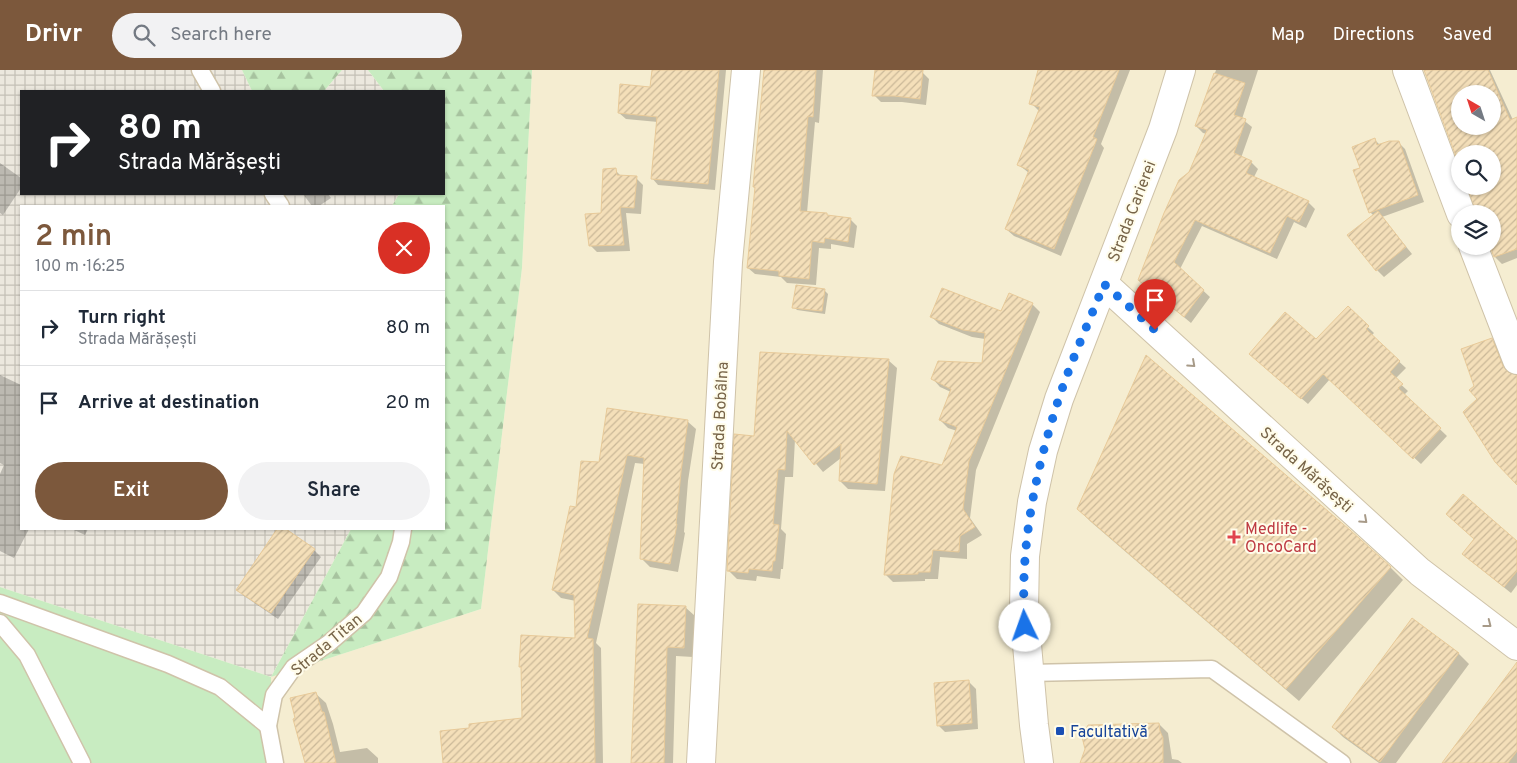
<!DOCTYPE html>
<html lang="en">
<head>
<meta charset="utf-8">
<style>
	:root { --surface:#fff; --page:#f2f2f3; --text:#1f2937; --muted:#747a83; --line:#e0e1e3; --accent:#7c583c }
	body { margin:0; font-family:Overpass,sans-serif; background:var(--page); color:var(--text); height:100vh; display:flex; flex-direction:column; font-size:19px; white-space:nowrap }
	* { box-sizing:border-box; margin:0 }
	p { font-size:16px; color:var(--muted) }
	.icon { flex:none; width:28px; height:28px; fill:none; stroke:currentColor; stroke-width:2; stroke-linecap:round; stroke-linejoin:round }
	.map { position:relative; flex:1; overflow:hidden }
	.details { position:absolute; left:20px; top:135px; width:425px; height:325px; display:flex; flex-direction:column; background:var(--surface); border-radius:0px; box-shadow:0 1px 4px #0004 }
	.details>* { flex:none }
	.top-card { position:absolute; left:20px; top:20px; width:425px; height:105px; border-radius:0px; box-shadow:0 1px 4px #0004; background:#202124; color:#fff; overflow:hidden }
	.needle { width:32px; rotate:321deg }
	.controls { position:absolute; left:1451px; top:15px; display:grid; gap:10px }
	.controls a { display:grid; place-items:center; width:50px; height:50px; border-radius:50%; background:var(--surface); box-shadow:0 1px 4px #0004; font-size:25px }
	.pin { position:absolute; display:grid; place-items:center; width:42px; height:42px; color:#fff; margin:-51px -21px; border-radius:50% 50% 50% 0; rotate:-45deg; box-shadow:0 0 5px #0007 }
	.pin .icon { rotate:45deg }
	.me { position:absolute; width:55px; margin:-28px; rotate:357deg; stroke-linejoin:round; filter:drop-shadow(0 0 4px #0008) }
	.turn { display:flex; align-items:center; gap:18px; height:105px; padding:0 15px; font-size:22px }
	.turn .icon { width:65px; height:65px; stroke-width:2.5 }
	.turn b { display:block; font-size:35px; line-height:42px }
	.round { display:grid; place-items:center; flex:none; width:52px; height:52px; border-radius:26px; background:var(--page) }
	.summary { display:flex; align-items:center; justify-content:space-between; height:85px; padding:0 15px }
	h1 { font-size:30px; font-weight:600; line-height:38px; color:var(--accent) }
	.button { display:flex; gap:10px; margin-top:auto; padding:10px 15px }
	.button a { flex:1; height:58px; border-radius:30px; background:var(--accent); color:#fff; font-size:20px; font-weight:600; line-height:58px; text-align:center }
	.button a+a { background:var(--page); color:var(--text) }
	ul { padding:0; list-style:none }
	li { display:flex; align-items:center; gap:15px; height:75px; padding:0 15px; border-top:1px solid var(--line) }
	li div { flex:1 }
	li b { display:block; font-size:19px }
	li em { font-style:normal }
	header { display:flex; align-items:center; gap:30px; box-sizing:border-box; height:70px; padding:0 25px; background:var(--accent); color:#fff }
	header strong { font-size:24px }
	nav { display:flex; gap:28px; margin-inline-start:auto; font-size:18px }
	.search { width:350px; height:45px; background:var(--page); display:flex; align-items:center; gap:12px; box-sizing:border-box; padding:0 18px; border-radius:28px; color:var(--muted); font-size:19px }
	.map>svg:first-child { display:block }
</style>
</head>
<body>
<header>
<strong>Drivr</strong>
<div class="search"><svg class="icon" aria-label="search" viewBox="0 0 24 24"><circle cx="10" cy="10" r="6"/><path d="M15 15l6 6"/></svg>Search here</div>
<nav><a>Map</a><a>Directions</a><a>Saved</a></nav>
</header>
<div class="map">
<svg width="1517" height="693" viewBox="0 0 1517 693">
	<defs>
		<pattern id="industrial-grid" width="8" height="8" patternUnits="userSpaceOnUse" patternTransform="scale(1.25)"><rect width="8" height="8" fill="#ece8de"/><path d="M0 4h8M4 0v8" fill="none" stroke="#c4c0b6"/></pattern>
		<pattern id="forest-firs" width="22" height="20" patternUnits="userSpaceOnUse" patternTransform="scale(1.25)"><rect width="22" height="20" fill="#c8ecc1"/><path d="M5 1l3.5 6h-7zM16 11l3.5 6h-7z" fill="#a7c39f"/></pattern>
		<pattern id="building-hatch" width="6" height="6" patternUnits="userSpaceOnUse" patternTransform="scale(1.25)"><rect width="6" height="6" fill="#f4dfb9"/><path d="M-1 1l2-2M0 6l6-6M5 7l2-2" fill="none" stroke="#cab898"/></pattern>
	</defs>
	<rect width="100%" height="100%" fill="#fdf9e3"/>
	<path fill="#f5edd1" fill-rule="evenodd" d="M532 0H1517V693H274L271 607 481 539 522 198ZM1460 24H1492V56H1460ZM1460 84H1492V116H1460ZM1460 144H1492V176H1460Z"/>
	<g fill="url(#industrial-grid)">
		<path d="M0 0H242L252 21H21V124H399L392 136H21V459H351L271 607 0 517Z"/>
		<path d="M342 0H368L384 21H324Z"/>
	</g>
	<path fill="#c8ecc1" d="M0 517 271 607 274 693H0Z"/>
	<g fill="url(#forest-firs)">
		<path d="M242 0H342L324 21H252Z"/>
		<path d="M368 0H532L522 198 481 539 271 607 351 459H444V136H392L399 124H444V21H384Z"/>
	</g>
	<g fill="#0003" fill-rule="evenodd">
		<path d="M654 0H726L715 120 658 115 652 108 658 52 626 49 619 43 651 19Z"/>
		<path d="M765 0H823L819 53 815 52 807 143 850 149 857 156 854 178 831 174V179L819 178 816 215 787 213 781 207 755 204 748 198 756 119 754 117Z"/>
		<path d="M876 0 922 2 929 9 926 35 902 32H881L874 25Z"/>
		<path d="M1039 0H1130L1101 74 1104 78 1061 186 1014 166 1006 159 1029 103 1019 95 1039 41 1031 33Z"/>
		<path d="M1216 0H1258L1242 49 1252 57 1241 88 1251 92 1258 99 1254 107 1308 132 1315 139 1306 158 1294 152 1277 189 1202 156 1180 199 1210 227 1191 253 1139 210 1207 64 1203 63 1196 56Z"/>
		<path d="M1425 0H1490L1513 50 1517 48V188L1502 194 1495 187 1491 176H1492V84H1460V93ZM1460 24H1492V56H1460Z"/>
		<path d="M1375 70 1380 75 1398 72 1405 79 1424 132 1382 147 1412 184 1384 207 1377 200 1374 146 1370 142 1362 98Z"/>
		<path d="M0 93 21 108V118L3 145 0 143Z"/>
		<path d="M615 100 622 107 636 108 643 115 641 144 626 143 630 181 597 182 590 175Z"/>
		<path d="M303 124H328L331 128 319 136H312Z"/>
		<path d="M824 220 828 224 825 244 797 240 794 237Z"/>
		<path d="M1032 234 1040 242 976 400 970 448 982 465 967 474V489L940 487 938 509H925V511L893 512 885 504 943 397 957 361 948 358 940 350 951 322 940 317 933 309 983 295 985 269 972 267 939 254 932 247 1002 243Z"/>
		<path d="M1348 238 1374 263 1371 266 1406 298 1395 309 1408 321 1404 325 1447 366 1421 394 1330 309 1308 334 1257 290 1316 271Z"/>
		<path d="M1491 269 1498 276 1509 304 1517 306V414L1478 329 1475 316Z"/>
		<path d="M888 290 897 298 885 421 848 419 840 411 841 388 823 402 795 369 793 407H785L781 459 786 464 783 499H781L780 509 757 506 756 511 737 509 728 500 756 367Z"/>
		<path d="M0 305 21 315V459H29L14 488 0 481V404L4 395 0 393Z"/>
		<path d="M687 351 696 359 688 411 684 462 685 463 678 502 650 497 641 488 645 394 635 393 596 573 601 578 603 693H444L471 660 524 649 576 569V531L561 528 553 520 577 439 600 394Z"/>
		<path d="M1078 439 1390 497 1403 510 1299 631 1091 452Z"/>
		<path d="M72 459H88L85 465Z"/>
		<path d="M279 459H284L314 480 321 487 278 549 244 526 238 520Z"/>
		<path d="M1517 472V515L1511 523 1470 490Z"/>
		<path d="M639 535 685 537 695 546 693 587 676 586 673 693H633Z"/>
		<path d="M1412 550 1459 584 1469 594 1396 693H1379L1343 667 1333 657Z"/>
		<path d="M1517 606V693H1443Z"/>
		<path d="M969 612 976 619 978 659 945 662 938 655Z"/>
		<path d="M315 623 326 633 333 654 340 682 367 678 378 688V693H306Z"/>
		<path d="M1159 654 1168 663 1172 689 1178 690 1182 693H1088Z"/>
	</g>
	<g fill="url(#building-hatch)" stroke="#e8ca99" fill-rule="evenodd">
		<path d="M652 0H719L708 114 651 109 657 47 618 43 620 14 650 17Z"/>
		<path d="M764 0H816L813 47 808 46 800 141 827 143V145L851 148 848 172 825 168 824 173 812 171 809 209 779 206V201L747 198 755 117H753Z"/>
		<path d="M875 0H923L920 29 894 26H872Z"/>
		<path d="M1038 0H1119L1093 67 1097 69 1054 179 1005 159 1029 100 1017 95 1040 37 1029 34Z"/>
		<path d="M1424 0H1488L1510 50 1517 47V179L1494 187 1490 176H1492V144H1476L1467 116H1492V84H1460V97ZM1460 24H1492V56H1460Z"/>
		<path d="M1214 3 1245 13 1234 45 1246 49 1234 83 1252 91 1246 103 1309 131 1299 152 1287 146 1270 183 1195 150 1174 192 1204 220 1184 247 1138 210 1164 143 1179 110 1189 102 1207 60 1195 56Z"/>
		<path d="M1375 68 1377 75 1389 71H1399L1418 125 1369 143 1353 100 1360 98 1352 77Z"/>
		<path d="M616 98 617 105 637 106 634 138 620 137 624 175 589 176 585 144 601 143 603 99Z"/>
		<path d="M1378 141 1406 177 1376 201 1347 165Z"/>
		<path d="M796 215 825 219 822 241 792 238Z"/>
		<path d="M942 218 1001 241 1009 223 1033 233 969 391 963 439 975 457 960 466 959 482 933 480 930 502H918V504L884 505 894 404 901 386 942 395 957 357 939 350 951 319 931 309 938 291 982 293 985 263 963 260 930 247Z"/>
		<path d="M1348 236 1369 256 1366 259 1400 291 1390 302 1403 314 1398 318 1441 358 1413 389 1323 304 1301 329 1249 284 1285 242 1316 269Z"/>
		<path d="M1492 268 1503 296 1508 302 1517 305V415L1495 392 1463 342 1477 329 1469 320 1474 316 1461 279Z"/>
		<path d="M760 282 889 289 877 414 839 411 841 374 814 395 787 361 785 400 778 399 773 454 779 455 775 491H773L772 501 749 499 748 503 727 501 734 364 754 366Z"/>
		<path d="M1146 285 1350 460 1391 497 1286 619 1077 439Z"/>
		<path d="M607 338 688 350 681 402 676 454H677L670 494 640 489 644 388 627 385 587 568 593 569 595 693H443L440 661 469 658V654L522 648 521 597H519L521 565 575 568 574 525 552 520 570 436 576 437 581 391 599 392Z"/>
		<path d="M1463 424 1517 471V501L1504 517 1462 484 1474 469 1446 444Z"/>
		<path d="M277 459H286L315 479 271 543 236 520Z"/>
		<path d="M638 534 686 536 684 578 667 577 664 693H631Z"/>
		<path d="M1412 548 1459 583 1380 692 1332 657Z"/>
		<path d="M1517 592V681L1508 693H1442Z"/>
		<path d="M969 610 972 653 937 656 934 613Z"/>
		<path d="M316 622 322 642H324L336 693H305L293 649 295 648 290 628Z"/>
		<path d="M1159 653 1160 661 1163 668V693H1080L1085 679 1082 667 1088 655Z"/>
	</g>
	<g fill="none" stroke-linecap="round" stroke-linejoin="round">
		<g stroke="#cfc3a9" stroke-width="19">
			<g id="service">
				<path d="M200 0 212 21"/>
				<path d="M273 124 281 136"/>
				<path d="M0 533 168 594 220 617 268 656"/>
				<path d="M0 553 27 585 82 693"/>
				<path d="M1029 603 1212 599 1342 693"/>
				<path d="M275 693 268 656 274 625 294 597 329 573 364 543 389 507 401 472 403 459"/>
			</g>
		</g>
		<g stroke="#cfc3a9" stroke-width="30">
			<g id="minor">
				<path d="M1407 0 1461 144"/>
				<path d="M1473 176 1517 290"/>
				<path d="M1104 214 1420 502 1517 576"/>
				<path d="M701 693 728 192 746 0"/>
			</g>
		</g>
		<g stroke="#cfc3a9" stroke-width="30">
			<path id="tertiary" d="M1039 693 1034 655 1024 540 1025 486 1032 432 1043 381 1059 329 1163 59 1181 0"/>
		</g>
		<use href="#service" stroke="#fff" stroke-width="16"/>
		<use href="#minor" stroke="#fff" stroke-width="28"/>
		<use href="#tertiary" stroke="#fff" stroke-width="28"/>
	</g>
	<defs><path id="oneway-chevron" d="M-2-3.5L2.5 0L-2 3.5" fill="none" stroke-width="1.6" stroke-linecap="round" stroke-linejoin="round" transform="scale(1.25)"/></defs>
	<g stroke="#a79a88">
		<use href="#oneway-chevron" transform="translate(1192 294) rotate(42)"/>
		<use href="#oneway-chevron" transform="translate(1364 450) rotate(42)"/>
		<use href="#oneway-chevron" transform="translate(1488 554) rotate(38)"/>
	</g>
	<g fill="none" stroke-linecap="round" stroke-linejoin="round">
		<path stroke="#1a73e8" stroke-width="9" stroke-dasharray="0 16.2" d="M1025 556C1019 480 1035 403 1058 331 1071 291 1089 252 1104 214L1155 260"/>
	</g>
	<path fill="#e0444e" stroke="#fffcea" stroke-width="2" d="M1231.5 459.5h5v5h5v5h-5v5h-5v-5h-5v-5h5z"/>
	<rect fill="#1a4fb4" stroke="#fffcea" stroke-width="2" x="1055" y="656" width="10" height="10" rx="2.5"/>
	<g text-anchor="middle" stroke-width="4" stroke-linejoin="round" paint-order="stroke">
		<g font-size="16" fill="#776448" stroke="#fffcea">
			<text transform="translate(1131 141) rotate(-69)" y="6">Strada Carierei</text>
			<text transform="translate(719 346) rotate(-87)" y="6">Strada Bobâlna</text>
			<text transform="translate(1307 399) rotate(42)" y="6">Strada Mărășești</text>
			<text transform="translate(326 574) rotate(-40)" y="6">Strada Titan</text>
		</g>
		<g font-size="16" fill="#be3a42" stroke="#fffcea" text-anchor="start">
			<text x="1245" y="464">Medlife -<tspan x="1245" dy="18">OncoCard</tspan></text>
		</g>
		<g font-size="16" fill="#164399" stroke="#fffcea" text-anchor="start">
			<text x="1070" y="667">Facultativă</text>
		</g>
	</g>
</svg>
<div class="controls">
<a><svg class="needle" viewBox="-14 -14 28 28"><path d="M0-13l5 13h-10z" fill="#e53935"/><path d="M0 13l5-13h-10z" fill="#747a83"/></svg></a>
<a><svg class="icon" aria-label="search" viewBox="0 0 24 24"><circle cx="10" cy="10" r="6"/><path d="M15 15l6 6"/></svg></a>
<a><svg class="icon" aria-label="layers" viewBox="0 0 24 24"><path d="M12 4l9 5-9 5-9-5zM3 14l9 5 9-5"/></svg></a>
</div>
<div class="pin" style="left:1155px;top:260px;background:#d93025"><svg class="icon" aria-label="arrive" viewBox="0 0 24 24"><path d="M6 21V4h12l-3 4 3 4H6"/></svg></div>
<svg class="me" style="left:1025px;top:556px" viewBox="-20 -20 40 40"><circle r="19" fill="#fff"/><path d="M0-13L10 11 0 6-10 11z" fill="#1a73e8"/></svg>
<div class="top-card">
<div class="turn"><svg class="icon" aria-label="right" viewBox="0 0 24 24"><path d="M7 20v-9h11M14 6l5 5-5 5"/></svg><div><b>80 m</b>Strada Mărășești</div></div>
</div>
<section class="details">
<div class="summary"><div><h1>2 min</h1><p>100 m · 16:25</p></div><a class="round" style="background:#d93025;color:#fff"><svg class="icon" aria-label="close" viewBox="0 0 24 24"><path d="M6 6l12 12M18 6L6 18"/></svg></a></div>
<ul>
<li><svg class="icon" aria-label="right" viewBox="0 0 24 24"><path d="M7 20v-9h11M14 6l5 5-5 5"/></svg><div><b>Turn right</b><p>Strada Mărășești</p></div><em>80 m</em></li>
<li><svg class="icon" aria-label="arrive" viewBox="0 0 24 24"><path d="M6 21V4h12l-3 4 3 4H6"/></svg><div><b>Arrive at destination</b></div><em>20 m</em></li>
</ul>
<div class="button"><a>Exit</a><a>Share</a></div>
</section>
</div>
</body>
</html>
